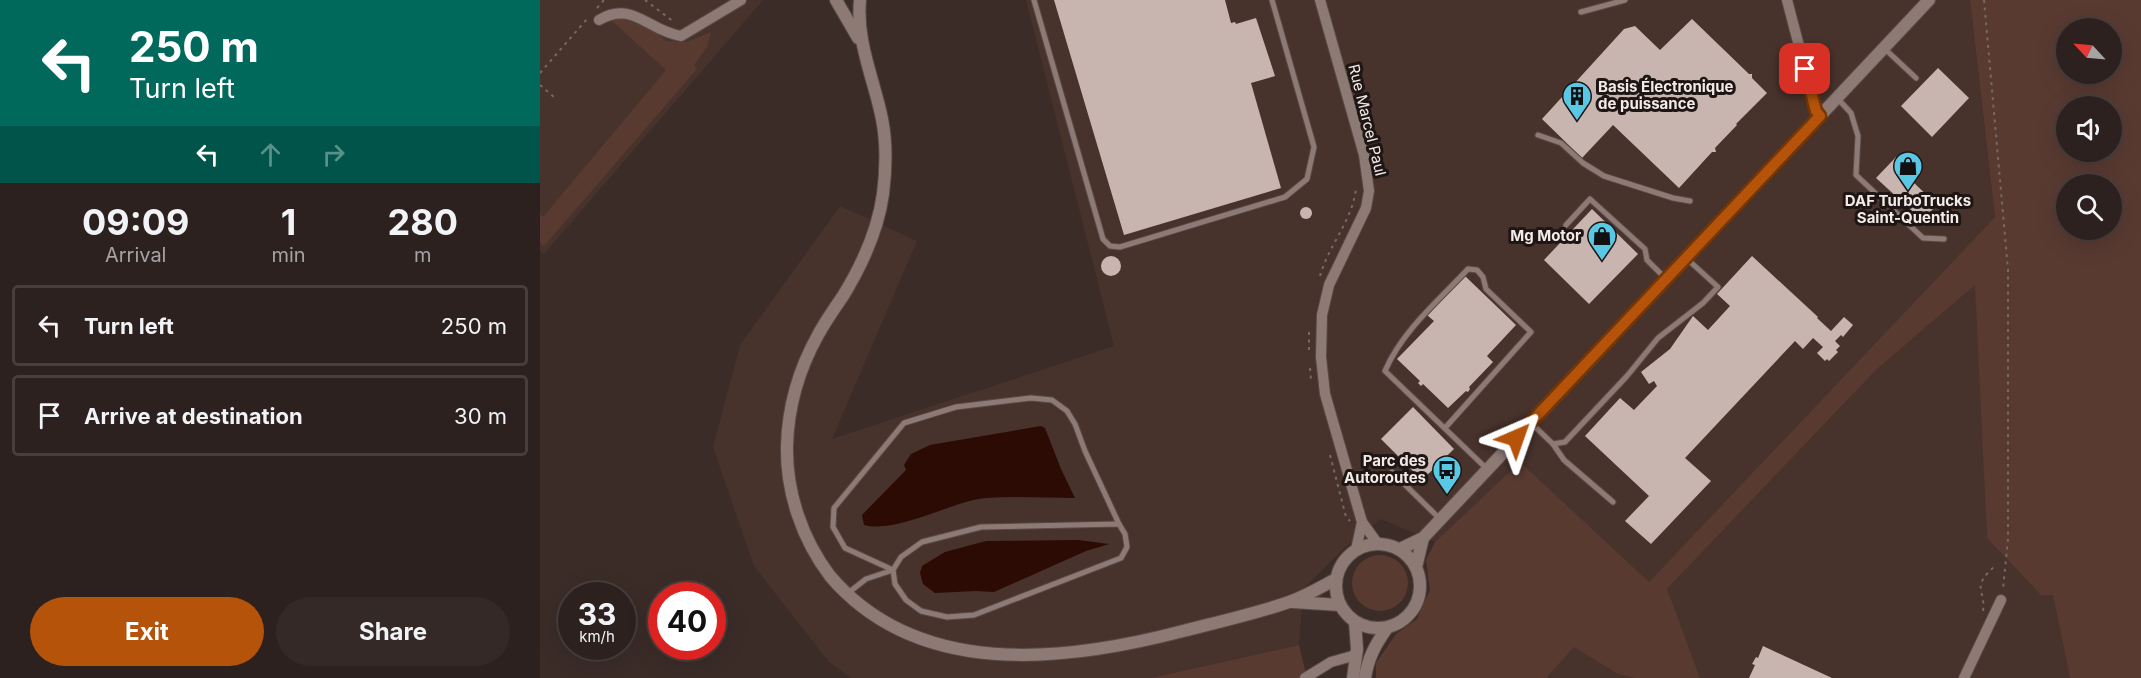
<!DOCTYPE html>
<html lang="en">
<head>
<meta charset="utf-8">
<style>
	:root { --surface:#2c211e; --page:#342927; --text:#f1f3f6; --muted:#a6a3a4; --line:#483e3c; --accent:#b45309 }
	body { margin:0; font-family:Inter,sans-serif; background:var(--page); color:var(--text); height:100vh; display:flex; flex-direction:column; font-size:22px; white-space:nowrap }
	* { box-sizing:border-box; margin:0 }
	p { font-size:20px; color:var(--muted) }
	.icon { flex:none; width:33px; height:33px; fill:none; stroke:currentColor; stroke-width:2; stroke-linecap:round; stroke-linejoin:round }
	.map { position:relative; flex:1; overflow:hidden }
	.details { display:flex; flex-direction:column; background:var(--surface); width:540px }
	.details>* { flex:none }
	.hud { background:#00695c; color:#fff; overflow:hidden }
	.needle { width:39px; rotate:296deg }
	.buttons { position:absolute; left:1516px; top:18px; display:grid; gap:12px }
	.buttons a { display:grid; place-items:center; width:66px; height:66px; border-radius:50%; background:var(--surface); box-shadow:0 6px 24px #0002,0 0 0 2px var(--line); font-size:30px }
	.speed { position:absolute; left:18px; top:582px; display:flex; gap:12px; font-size:30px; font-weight:700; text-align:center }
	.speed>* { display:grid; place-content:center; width:78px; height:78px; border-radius:50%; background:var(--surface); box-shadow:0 6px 24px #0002,0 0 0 2px var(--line); line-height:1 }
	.speed small { font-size:15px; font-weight:400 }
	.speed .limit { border:9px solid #d22; background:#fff; color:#111 }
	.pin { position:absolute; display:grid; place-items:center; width:51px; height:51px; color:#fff; margin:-26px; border-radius:12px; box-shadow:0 3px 9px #0006 }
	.me { position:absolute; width:66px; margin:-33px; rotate:43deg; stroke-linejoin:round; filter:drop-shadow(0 0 4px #0008) }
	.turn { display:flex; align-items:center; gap:21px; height:126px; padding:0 30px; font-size:27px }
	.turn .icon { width:78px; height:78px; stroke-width:2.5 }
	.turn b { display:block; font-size:42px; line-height:51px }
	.lanes { display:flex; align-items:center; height:57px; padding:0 30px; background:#0003; justify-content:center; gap:30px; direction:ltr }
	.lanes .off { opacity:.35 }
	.eta { display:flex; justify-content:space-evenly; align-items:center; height:102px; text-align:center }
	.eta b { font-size:36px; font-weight:700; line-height:42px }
	.primary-button { display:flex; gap:12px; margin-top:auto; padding:12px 30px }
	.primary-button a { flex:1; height:69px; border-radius:36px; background:var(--accent); color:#fff; font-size:24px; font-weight:700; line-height:69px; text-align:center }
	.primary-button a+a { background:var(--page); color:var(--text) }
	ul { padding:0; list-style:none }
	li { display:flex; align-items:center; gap:18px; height:81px; margin:0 12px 9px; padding:0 18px; border:3px solid var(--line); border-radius:6px }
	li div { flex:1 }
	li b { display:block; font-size:22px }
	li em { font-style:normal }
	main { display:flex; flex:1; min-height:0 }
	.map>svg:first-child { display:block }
</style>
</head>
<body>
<main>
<section class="details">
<div class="hud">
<div class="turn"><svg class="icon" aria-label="left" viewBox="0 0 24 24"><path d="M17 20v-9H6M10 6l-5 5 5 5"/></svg><div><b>250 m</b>Turn left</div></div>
<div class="lanes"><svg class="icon" aria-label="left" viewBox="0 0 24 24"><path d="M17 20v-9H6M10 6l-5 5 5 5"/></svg><svg class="icon off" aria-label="ahead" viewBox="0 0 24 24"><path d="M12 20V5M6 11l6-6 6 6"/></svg><svg class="icon off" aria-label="right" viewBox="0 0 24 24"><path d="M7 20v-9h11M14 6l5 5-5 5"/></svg></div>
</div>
<div class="eta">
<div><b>09:09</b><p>Arrival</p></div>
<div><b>1</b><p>min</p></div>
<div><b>280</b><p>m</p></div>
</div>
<ul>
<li><svg class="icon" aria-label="left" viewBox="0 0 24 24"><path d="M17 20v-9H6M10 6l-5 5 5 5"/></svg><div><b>Turn left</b></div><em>250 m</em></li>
<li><svg class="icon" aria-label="arrive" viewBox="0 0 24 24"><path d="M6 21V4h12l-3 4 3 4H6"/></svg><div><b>Arrive at destination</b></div><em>30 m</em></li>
</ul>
<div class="primary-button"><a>Exit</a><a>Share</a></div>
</section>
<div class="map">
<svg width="1601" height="678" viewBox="0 0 1601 678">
	<rect width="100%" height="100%" fill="#3b2c28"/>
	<g fill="#48322c">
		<path d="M0 0H223L4 254 0 251Z"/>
		<path d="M486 0H1430L1455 217 1119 572 1127 589 1336 370 1436 284 1447 538 1513 594 1530 678H967L980 462 895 542 841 519 804 548 763 589 759 645 611 678H311L289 662 214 566 173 447 200 345 300 206 377 241 292 439 574 346Z"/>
	</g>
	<g fill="#583a31" fill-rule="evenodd">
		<path d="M1430 0H1601V678H1530L1513 595H1501L1447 538 1435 285 1336 370 1127 589 1160 678H1094L1078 674 1034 647 1006 678H836V663L856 634 877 619 890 590 886 560 895 542 980 462 1109 582 1455 217ZM1527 28H1572V74H1527ZM1527 106H1572V152H1527ZM1527 184H1572V230H1527Z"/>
		<path d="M84 13 100 20 126 41 147 42 171 32 167 47 154 65 157 69 4 246 0 243V214L3 217 126 70 70 19Z"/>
		<circle cx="840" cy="583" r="28"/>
		<path d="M759 645 767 678H611Z"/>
	</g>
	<g fill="#2b0b04">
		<path d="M501 426 505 428 521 469 535 498C506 498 476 496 446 498 411 501 358 534 324 525L322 515 366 470 364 465 371 454 390 445Z"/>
		<path d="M538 540 569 544 546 551 454 592 436 591 395 593 383 584 380 573 382 566 405 552 446 541Z"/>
	</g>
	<g fill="#c9b5b0">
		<path d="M514 0H685L691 23 695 22 696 24 716 18 735 76 711 83 741 188 584 235Z"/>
		<path d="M1152 19 1209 74H1212V78L1227 93 1196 124 1197 125 1175 148 1176 152H1172L1139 188 1073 125 1042 158 1002 119 1084 29 1095 26 1120 50Z"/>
		<path d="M1398 68 1429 98 1392 137 1361 106Z"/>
		<path d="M1356 157 1375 175 1371 180 1397 205 1382 220 1336 178Z"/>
		<circle cx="766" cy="213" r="6"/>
		<path d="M1052 209 1098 254 1049 304 1004 260Z"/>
		<circle cx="571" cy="266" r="10"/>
		<path d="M1212 256 1278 317 1277 318 1291 331 1304 317 1313 325 1303 337 1301 335 1295 341 1300 346 1296 350 1298 352 1289 361 1287 359 1285 361 1277 353 1283 347 1273 338 1263 349 1255 341 1145 458 1171 481 1111 544 1085 521 1109 496 1045 436 1080 398 1094 410 1117 386 1114 381 1109 384 1101 372 1130 349 1153 316 1168 330 1190 306 1177 294Z"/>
		<path d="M925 276 976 325 947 356 953 362 929 387 930 389 928 392 926 391 908 408 883 384 881 386 878 383 880 381 857 359 894 321 887 315Z"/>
		<path d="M873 407 914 449 882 480 841 439Z"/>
		<path d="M1223 646 1292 678H1209L1215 665 1212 664 1216 657 1218 658Z"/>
	</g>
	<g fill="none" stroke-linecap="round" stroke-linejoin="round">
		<g stroke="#594a47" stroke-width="7">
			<g id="service">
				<path d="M494 0 563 239 570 246 580 247 745 197 767 179 774 147 732 0"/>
				<path d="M1041 12 1085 0"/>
				<path d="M1345 49 1376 78"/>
				<path d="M1298 99 1311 113 1318 136 1316 175 1383 238 1404 239"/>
				<path d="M998 135 1021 143 1043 163 1064 176 1133 198 1150 201"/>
				<path d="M1026 225 1050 199 1105 249 1107 260 1125 278"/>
				<path d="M992 424 1013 444 1024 460 1073 502"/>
				<path d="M905 428 991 332 946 289 943 277 937 270 928 269C899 300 862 331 845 371L947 469"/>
				<path d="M1013 444 1025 442 1087 376 1118 338 1163 303 1178 287 1146 258"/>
				<path d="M852 472 900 519"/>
				<path d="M353 570 305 548 293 527 294 508 364 423 416 407 491 398 512 400 527 411 535 424 545 451 579 524"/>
				<path d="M308 593 326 579 353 570 361 557 382 542 441 527 579 524 585 534 587 547 581 558 434 615 407 617 381 611 366 600 355 584 353 570"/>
			</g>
		</g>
		<g stroke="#594a47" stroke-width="12">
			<g id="minor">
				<path d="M780 0 824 155 829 191 826 208 789 285 782 315 781 357 785 394 822 522 838 544"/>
				<path d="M1247 0 1276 111 1280 116"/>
				<path d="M59 20C93 0 108 31 141 36L201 0"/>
				<path d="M816 550 822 522"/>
				<path d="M765 678 791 662 816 655"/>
				<path d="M1424 678 1461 600"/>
			</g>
		</g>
		<g stroke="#594a47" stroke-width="14">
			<g id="tertiary">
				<path d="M296 0 318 38"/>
				<path d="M320 0C316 42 334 79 342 119 347 144 346 170 343 194 338 230 322 265 303 296 294 309 285 322 278 335 259 369 248 407 247 446 246 492 262 539 290 576 377 678 521 663 643 631 678 622 715 614 749 602 766 596 781 587 796 579"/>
				<circle cx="838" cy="586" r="42"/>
				<path d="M860 549 883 538 1389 0"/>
				<path d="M876 567 883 538"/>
				<path d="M753 602 800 605"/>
				<path d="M813 678 817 649 815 622"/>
				<path d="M825 678C828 658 835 645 847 628"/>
			</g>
		</g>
		<g stroke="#766965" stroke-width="2" stroke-dasharray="3 4.5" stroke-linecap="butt">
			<path d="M105 0 134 22"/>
			<path d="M1444 0 1468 270V539L1463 589"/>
			<path d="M57 8 64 0"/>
			<path d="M0 73 47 19"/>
			<path d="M0 85 15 98"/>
			<path d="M780 276C788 246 813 220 816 188"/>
			<path d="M769 350V329"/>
			<path d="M770 368 771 380"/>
			<path d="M790 455 806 517 810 521"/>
			<path d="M1443 611C1446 589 1430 588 1455 566"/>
		</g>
		<use href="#service" stroke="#8e7a75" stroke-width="5"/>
		<use href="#minor" stroke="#8e7a75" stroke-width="10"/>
		<use href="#tertiary" stroke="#8e7a75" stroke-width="12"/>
	</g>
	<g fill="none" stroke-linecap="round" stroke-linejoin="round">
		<g stroke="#753606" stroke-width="15">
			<path id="route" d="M976 438 1280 116 1276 111 1265 69"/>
		</g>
		<use href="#route" stroke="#b45309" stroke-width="10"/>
	</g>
	<defs>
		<g id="building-pin" transform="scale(1.5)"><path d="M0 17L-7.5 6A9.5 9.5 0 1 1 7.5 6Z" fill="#59c8e4" stroke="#1d1614"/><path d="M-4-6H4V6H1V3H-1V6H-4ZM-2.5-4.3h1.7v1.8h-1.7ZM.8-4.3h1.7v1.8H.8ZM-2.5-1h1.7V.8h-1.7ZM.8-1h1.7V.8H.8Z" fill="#111"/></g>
		<g id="shop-pin" transform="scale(1.5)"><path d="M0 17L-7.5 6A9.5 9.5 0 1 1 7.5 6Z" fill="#59c8e4" stroke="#1d1614"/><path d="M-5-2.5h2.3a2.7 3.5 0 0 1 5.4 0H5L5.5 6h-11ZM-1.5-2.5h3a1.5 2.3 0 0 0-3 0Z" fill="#111"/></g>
		<g id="bus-pin" transform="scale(1.5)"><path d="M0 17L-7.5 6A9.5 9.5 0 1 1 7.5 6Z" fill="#59c8e4" stroke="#1d1614"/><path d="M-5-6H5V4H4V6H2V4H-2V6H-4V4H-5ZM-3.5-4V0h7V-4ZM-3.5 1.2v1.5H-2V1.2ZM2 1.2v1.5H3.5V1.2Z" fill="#111"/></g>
	</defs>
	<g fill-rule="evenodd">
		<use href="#building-pin" x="1037" y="96"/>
		<use href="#shop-pin" x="1368" y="166"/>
		<use href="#shop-pin" x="1062" y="236"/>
		<use href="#bus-pin" x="907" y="470"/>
	</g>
	<g text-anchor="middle" stroke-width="6" stroke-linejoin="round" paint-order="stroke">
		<g font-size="15" font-weight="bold" fill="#f4eae7" stroke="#1d1614" text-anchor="end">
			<text x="1058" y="92" text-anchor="start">Basis Électronique<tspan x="1058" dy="17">de puissance</tspan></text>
			<text x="1368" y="206" text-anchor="middle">DAF TurboTrucks<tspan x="1368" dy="17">Saint-Quentin</tspan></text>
			<text x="1041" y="241">Mg Motor</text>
			<text x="886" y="466">Parc des<tspan x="886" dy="17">Autoroutes</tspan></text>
		</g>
		<g font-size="15" fill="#f4eae7" stroke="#1d1614">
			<text transform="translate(827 120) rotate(76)" y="5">Rue Marcel Paul</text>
		</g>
	</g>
</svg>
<div class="buttons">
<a><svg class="needle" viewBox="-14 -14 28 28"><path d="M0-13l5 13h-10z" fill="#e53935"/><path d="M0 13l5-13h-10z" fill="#a6a3a4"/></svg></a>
<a><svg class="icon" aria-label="sound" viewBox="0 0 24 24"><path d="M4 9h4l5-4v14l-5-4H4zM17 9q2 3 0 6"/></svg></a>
<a><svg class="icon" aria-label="search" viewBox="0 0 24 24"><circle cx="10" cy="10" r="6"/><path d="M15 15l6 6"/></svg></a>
</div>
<div class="speed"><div>33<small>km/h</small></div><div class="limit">40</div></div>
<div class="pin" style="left:1265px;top:69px;background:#d93025"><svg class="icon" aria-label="arrive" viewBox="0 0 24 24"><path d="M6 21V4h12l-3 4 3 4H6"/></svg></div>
<svg class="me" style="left:976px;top:438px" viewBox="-20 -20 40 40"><path d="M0-17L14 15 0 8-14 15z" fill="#b45309" stroke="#fff" stroke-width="4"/></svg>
</div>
</main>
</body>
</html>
